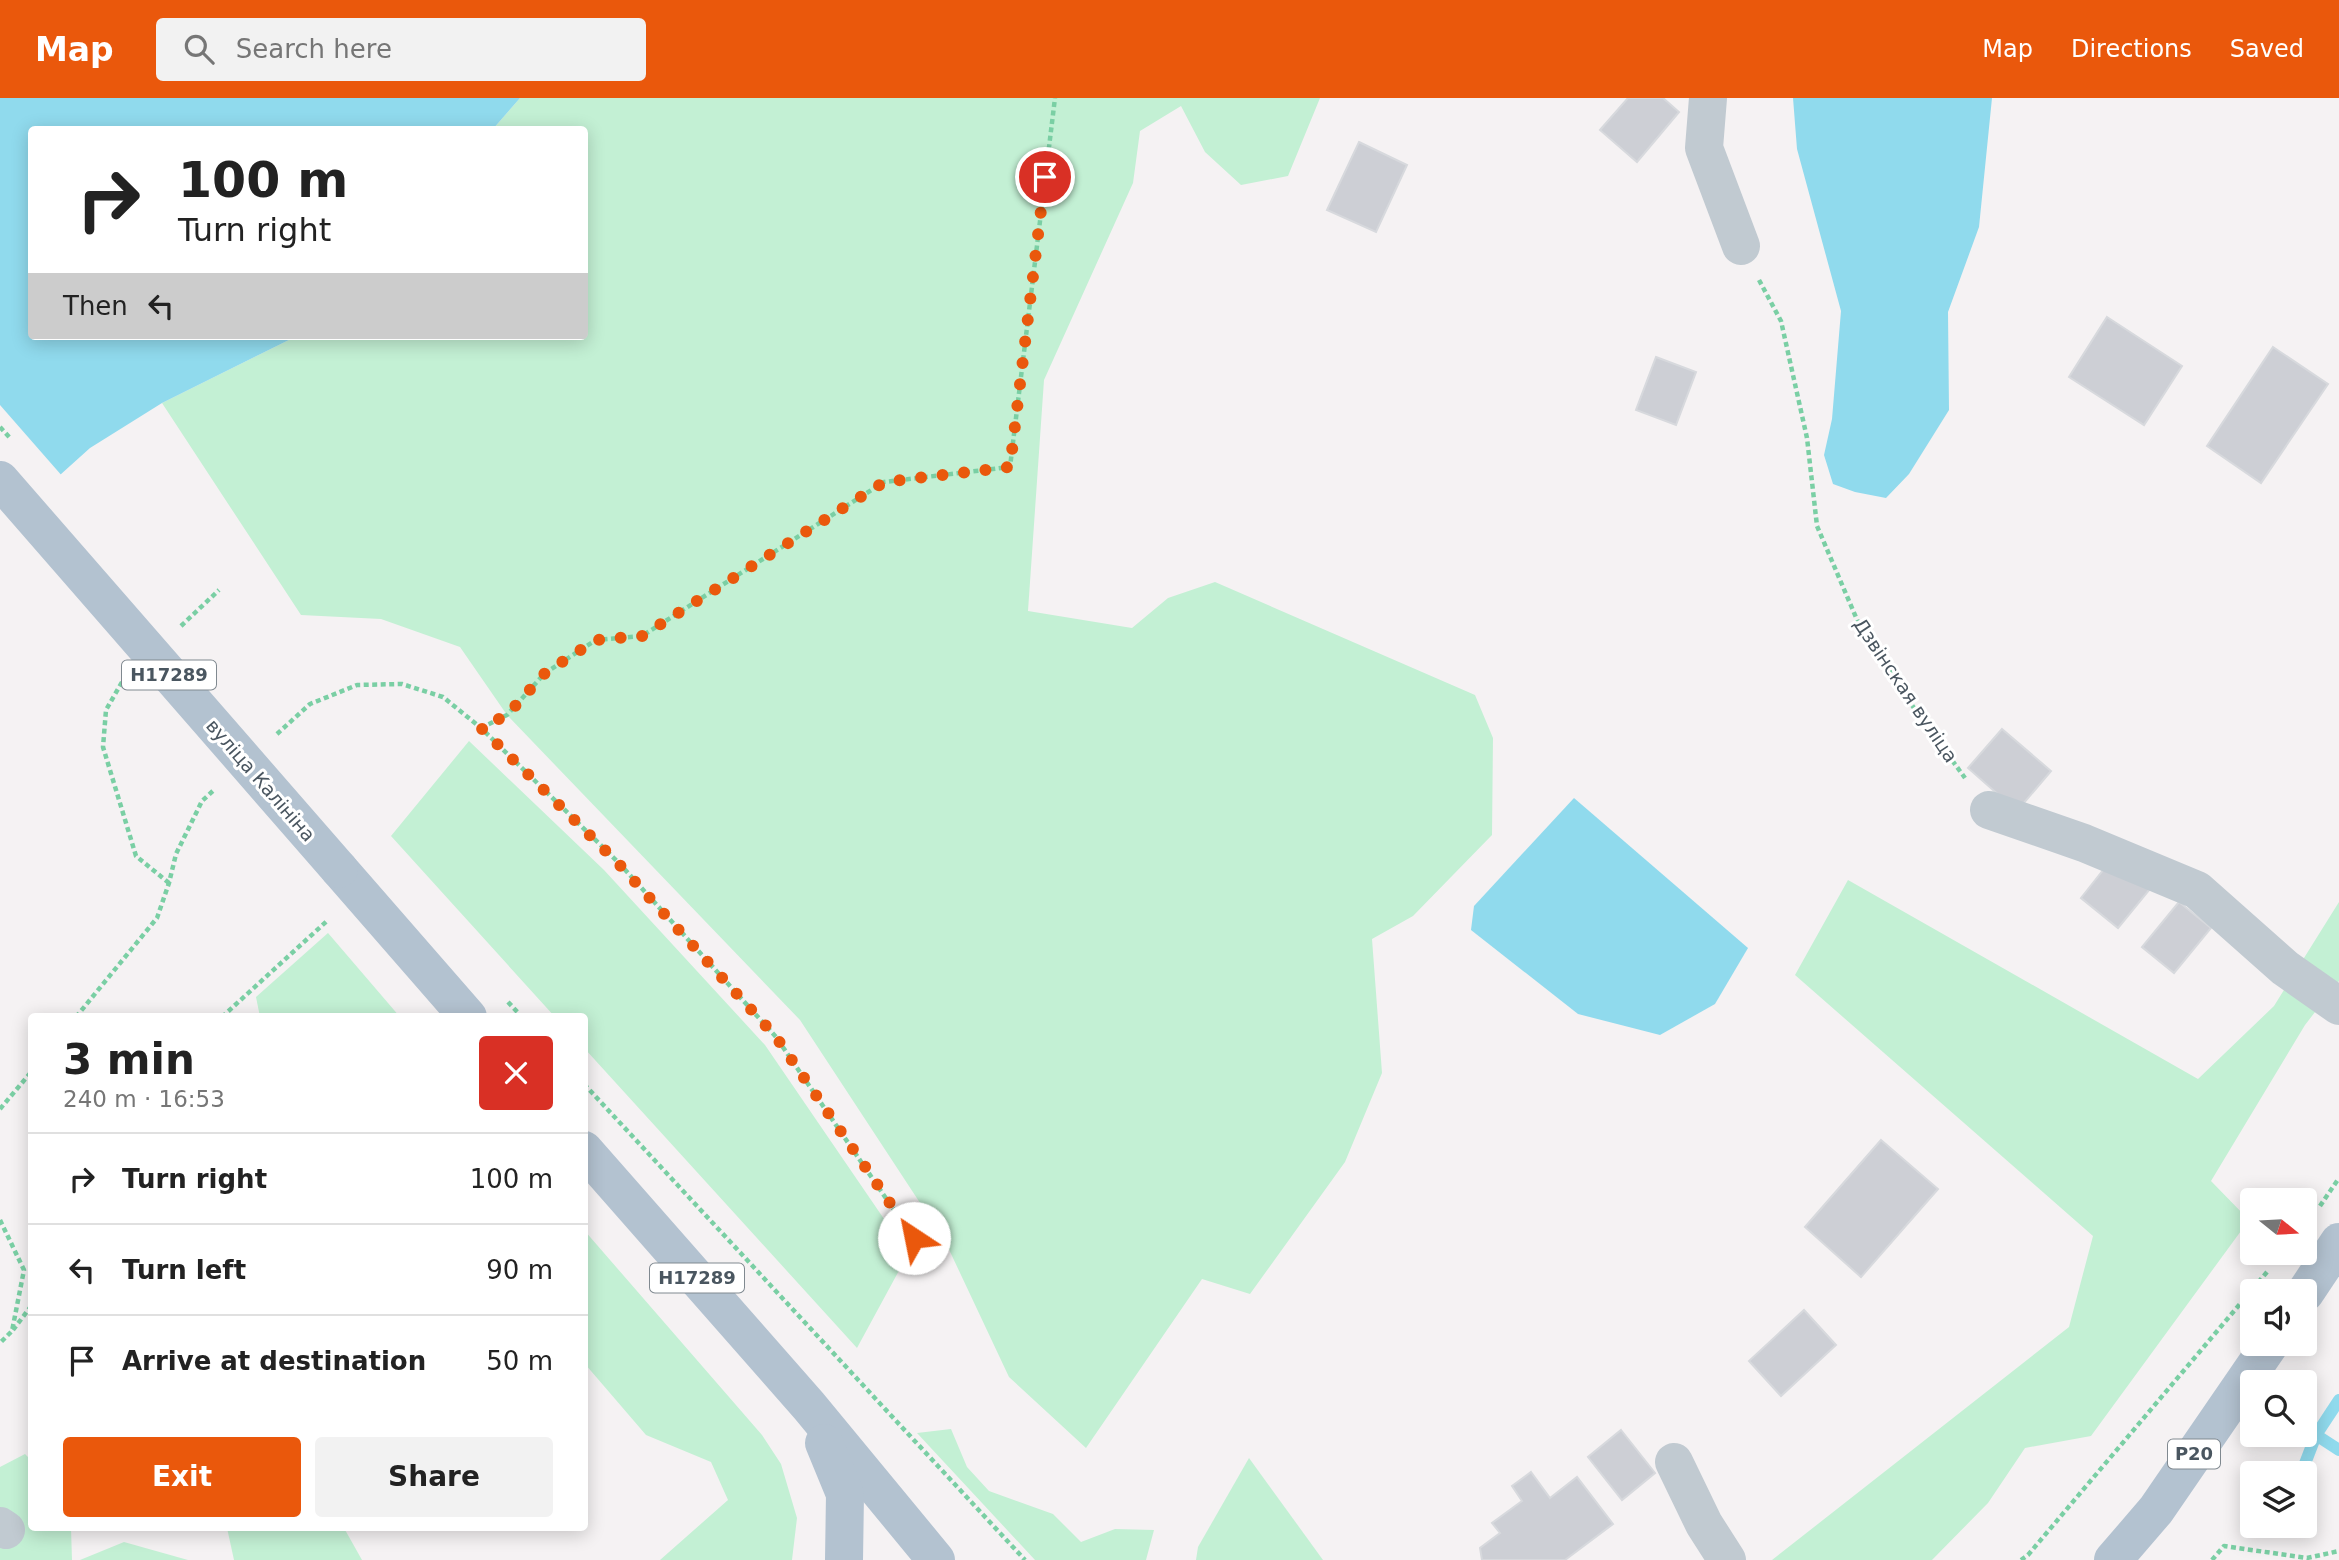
<!DOCTYPE html>
<html lang="en">
<head>
<meta charset="utf-8">
<style>
	:root { --surface:#fff; --page:#f2f2f2; --text:#222; --muted:#767676; --line:#e0e0e0; --accent:#ea580c }
	body { margin:0; font-family:"DejaVu Sans",sans-serif; background:var(--page); color:var(--text); height:100vh; display:flex; flex-direction:column; font-size:26px; white-space:nowrap }
	* { box-sizing:border-box; margin:0 }
	p { font-size:23px; color:var(--muted) }
	.icon { flex:none; width:38px; height:38px; fill:none; stroke:currentColor; stroke-width:2; stroke-linecap:round; stroke-linejoin:round }
	.map { position:relative; flex:1; overflow:hidden }
	.drawer { position:absolute; left:28px; top:915px; width:560px; height:518px; display:flex; flex-direction:column; background:var(--surface); border-radius:7px; box-shadow:0 4px 18px #0003 }
	.drawer>* { flex:none }
	.hud { position:absolute; left:28px; top:28px; width:560px; height:214px; border-radius:7px; box-shadow:0 4px 18px #0003; background:#fff; color:var(--text); overflow:hidden }
	.needle { width:46px; rotate:108deg }
	.buttons { position:absolute; left:2240px; top:1090px; display:grid; gap:14px }
	.buttons a { display:grid; place-items:center; width:77px; height:77px; border-radius:7px; background:var(--surface); box-shadow:0 4px 18px #0003; font-size:35px }
	.pin { position:absolute; display:grid; place-items:center; width:60px; height:60px; color:#fff; margin:-30px; border:4px solid #fff; border-radius:50%; box-shadow:0 2px 7px #0007 }
	.me { position:absolute; width:77px; margin:-38px; rotate:326deg; stroke-linejoin:round; filter:drop-shadow(0 0 5px #0008) }
	.turn { display:flex; align-items:center; gap:24px; height:147px; padding:0 35px; font-size:32px }
	.turn .icon { width:91px; height:91px; stroke-width:2.5 }
	.turn b { display:block; font-size:49px; line-height:60px }
	.then { display:flex; align-items:center; height:66px; padding:0 35px; background:#0003; gap:14px; font-size:26px }
	.round { display:grid; place-items:center; flex:none; width:74px; height:74px; border-radius:7px; background:var(--page) }
	.headline { display:flex; align-items:center; justify-content:space-between; height:119px; padding:0 35px }
	h1 { font-size:42px; font-weight:800; line-height:52px }
	.action { display:flex; gap:14px; margin-top:auto; padding:14px 35px }
	.action a { flex:1; height:80px; border-radius:7px; background:var(--accent); color:#fff; font-size:28px; font-weight:800; line-height:80px; text-align:center }
	.action a+a { background:var(--page); color:var(--text) }
	ul { padding:0; list-style:none }
	li { display:flex; align-items:center; gap:21px; height:91px; padding:0 35px; border-top:2px solid var(--line) }
	li div { flex:1 }
	li b { display:block; font-size:26px }
	li em { font-style:normal }
	header { display:flex; align-items:center; gap:42px; box-sizing:border-box; height:98px; padding:0 35px; background:var(--accent); color:#fff }
	header strong { font-size:33px }
	nav { display:flex; gap:38px; margin-inline-start:auto; font-size:24px }
	.search { width:490px; height:63px; background:var(--page); display:flex; align-items:center; gap:18px; box-sizing:border-box; padding:0 24px; border-radius:7px; color:var(--muted); font-size:26px }
	.map>svg:first-child { display:block }
</style>
</head>
<body>
<header>
<strong>Map</strong>
<div class="search"><svg class="icon" aria-label="search" viewBox="0 0 24 24"><circle cx="10" cy="10" r="6"/><path d="M15 15l6 6"/></svg>Search here</div>
<nav><a>Map</a><a>Directions</a><a>Saved</a></nav>
</header>
<div class="map">
<svg width="2339" height="1462" viewBox="0 0 2339 1462">
	<rect width="100%" height="100%" fill="#f5f2f3"/>
	<g fill="#c3f0d4">
		<path d="M520 0H1320L1288 78 1241 87 1205 54 1181 8 1140 33 1133 85 1044 282 1028 513 1132 530 1168 500 1215 484 1475 597 1493 640 1492 737 1413 818 1372 841 1382 975 1345 1064 1250 1196 1202 1181 1086 1350 1009 1279 945 1143 800 922 507 617 460 549 381 521 301 517 162 305 297 238H584V32L493 31Z"/>
		<path d="M469 643 604 772 765 947 908 1156 857 1250 585 951 584 919H555L391 738Z"/>
		<path d="M1848 782 2198 981 2274 908 2339 804V883L2305 927 2211 1083 2249 1122 2091 1338 2025 1350 1988 1405 1932 1462H1772L2069 1229 2093 1138 1795 877Z"/>
		<path d="M328 835 400 919H260L256 899Z"/>
		<path d="M584 1132 762 1337 781 1366 797 1420 792 1462H660L728 1402 711 1364 646 1337 585 1266Z"/>
		<path d="M951 1331 967 1369 989 1393 1053 1416 1081 1444 1115 1431 1154 1432 1146 1462H1035L917 1335Z"/>
		<path d="M25 1356 31 1362 32 1430H71L72 1462H0V1369Z"/>
		<path d="M1249 1360 1323 1462H1196L1198 1449Z"/>
		<path d="M227 1430H344L362 1462H234Z"/>
		<path d="M124 1444 188 1462H80Z"/>
	</g>
	<g fill="#90daed">
		<path d="M0 0H520L493 31 32 32V238H297L162 305 90 350 0 431Z"/>
		<path d="M1793 0H1992L1979 129 1948 214 1949 312 1909 376 1886 400 1855 394 1833 386 1824 357 1832 321 1841 213 1797 51Z"/>
		<path d="M1574 700 1748 850 1715 906 1660 937 1578 916 1471 832 1474 808Z"/>
	</g>
	<path fill="#f5f2f3" d="M0 307 63 379 0 435Z"/>
	<g fill="none" stroke-linecap="round" stroke-linejoin="round">
		<g stroke="#90daed" stroke-width="12">
			<path d="M2316 1337 2339 1352"/>
			<path d="M2301 1376 2316 1337 2339 1302"/>
		</g>
	</g>
	<g fill="#cdcfd5" stroke="#d7d9dd" stroke-width="2">
		<path d="M1628 0H1663L1679 14 1637 64 1600 32Z"/>
		<path d="M1359 44 1407 67 1376 134 1327 112Z"/>
		<path d="M2107 219 2182 268 2144 327 2069 279Z"/>
		<path d="M2273 249 2328 286 2261 385 2207 348Z"/>
		<path d="M1656 259 1696 274 1676 327 1636 312Z"/>
		<path d="M2002 631 2051 673 2017 713 1968 670Z"/>
		<path d="M2112 761 2150 791 2118 830 2081 800Z"/>
		<path d="M2179 804 2211 830 2174 875 2142 849Z"/>
		<path d="M1881 1042 1938 1091 1861 1179 1805 1129Z"/>
		<path d="M1804 1212 1836 1247 1781 1298 1749 1263Z"/>
		<path d="M1621 1332 1655 1375 1622 1402 1588 1359Z"/>
		<path d="M1531 1374 1550 1400 1577 1379 1613 1426 1565 1462H1482L1480 1450 1500 1435 1492 1425 1522 1403 1512 1388Z"/>
	</g>
	<g fill="none" stroke-linecap="round" stroke-linejoin="round">
		<g stroke="#7acfa4" stroke-width="4.5" stroke-dasharray="5 3.5" stroke-linecap="butt">
			<path d="M1759 182 1781 223 1807 340 1817 428 1858 524 1909 603 1965 680"/>
			<path d="M181 528 219 492"/>
			<path d="M122 584 106 612 103 649 136 758 169 785"/>
			<path d="M481 630 507 617 545 575 596 542 642 538 884 384 1010 369 1055 0"/>
			<path d="M277 636 310 606 357 587 402 586 443 599 481 630 619 765 776 939 913 1140"/>
			<path d="M508 904 522 919"/>
			<path d="M76 919 157 820 169 785 176 756 202 703 215 691"/>
			<path d="M222 919 328 822"/>
			<path d="M584 986 1025 1462"/>
			<path d="M0 1011 32 973"/>
			<path d="M2320 1108 2339 1080"/>
			<path d="M0 1122 24 1172 12 1233 0 1245"/>
			<path d="M13 1232 32 1207"/>
			<path d="M2021 1462 2028 1457 2267 1174"/>
			<path d="M2212 1462 2224 1448 2307 1460 2339 1453"/>
		</g>
		<g stroke="#c1cad1" stroke-width="38">
			<path d="M1708 0 1704 50 1741 148"/>
			<path d="M1989 712 2084 745 2197 792 2285 870 2339 908"/>
			<path d="M1674 1364 1704 1426 1727 1462"/>
			<path d="M0 1428 6 1432"/>
		</g>
		<g stroke="#b3c2d0" stroke-width="38">
			<path d="M339 771 468 919"/>
			<path d="M584 1052 809 1308 936 1462"/>
			<path d="M2305 1195 2339 1144"/>
			<path d="M824 1345 845 1396 844 1462"/>
			<path d="M2113 1462 2156 1412 2270 1246"/>
		</g>
		<path stroke="#7acfa4" stroke-width="4.5" stroke-dasharray="5 3.5" stroke-linecap="butt" d="M0 329 11 341"/>
		<path stroke="#b3c2d0" stroke-width="38" d="M0 382 339 771"/>
	</g>
	<g fill="none" stroke-linecap="round" stroke-linejoin="round">
		<path stroke="#ea580c" stroke-width="12" stroke-dasharray="0 21.6" d="M914 1140 776 939 618 765 481 630 507 617 545 575 596 542 642 538 884 384 1010 369 1045 79"/>
	</g>
	<g text-anchor="middle" stroke-width="6" stroke-linejoin="round" paint-order="stroke">
		<g fill="#fff" stroke="#808990" stroke-width="2">
			<rect x="122" y="562.5" width="94" height="29" rx="5"/>
			<rect x="650" y="1165.5" width="94" height="29" rx="5"/>
			<rect x="2168" y="1341.5" width="52" height="29" rx="5"/>
		</g>
		<g font-size="18" font-weight="bold" fill="#4a5660">
			<text x="169" y="583">Н17289</text>
			<text x="697" y="1186">Н17289</text>
			<text x="2194" y="1362">Р20</text>
		</g>
		<g font-size="19" fill="#4a5660" stroke="#fff">
			<text transform="translate(1906 592) rotate(56)" y="7">Дзвінская вуліца</text>
			<text transform="translate(261 682) rotate(49)" y="7">вуліца Калініна</text>
		</g>
	</g>
</svg>
<div class="buttons">
<a><svg class="needle" viewBox="-14 -14 28 28"><path d="M0-13l5 13h-10z" fill="#e53935"/><path d="M0 13l5-13h-10z" fill="#767676"/></svg></a>
<a><svg class="icon" aria-label="sound" viewBox="0 0 24 24"><path d="M4 9h4l5-4v14l-5-4H4zM17 9q2 3 0 6"/></svg></a>
<a><svg class="icon" aria-label="search" viewBox="0 0 24 24"><circle cx="10" cy="10" r="6"/><path d="M15 15l6 6"/></svg></a>
<a><svg class="icon" aria-label="layers" viewBox="0 0 24 24"><path d="M12 4l9 5-9 5-9-5zM3 14l9 5 9-5"/></svg></a>
</div>
<div class="pin" style="left:1045px;top:79px;background:#d93025"><svg class="icon" aria-label="arrive" viewBox="0 0 24 24"><path d="M6 21V4h12l-3 4 3 4H6"/></svg></div>
<svg class="me" style="left:914px;top:1140px" viewBox="-20 -20 40 40"><circle r="19" fill="#fff"/><path d="M0-13L10 11 0 6-10 11z" fill="#ea580c"/></svg>
<div class="hud">
<div class="turn"><svg class="icon" aria-label="right" viewBox="0 0 24 24"><path d="M7 20v-9h11M14 6l5 5-5 5"/></svg><div><b>100 m</b>Turn right</div></div>
<div class="then">Then<svg class="icon" aria-label="left" viewBox="0 0 24 24"><path d="M17 20v-9H6M10 6l-5 5 5 5"/></svg></div>
</div>
<section class="drawer">
<div class="headline"><div><h1>3 min</h1><p>240 m · 16:53</p></div><a class="round" style="background:#d93025;color:#fff"><svg class="icon" aria-label="close" viewBox="0 0 24 24"><path d="M6 6l12 12M18 6L6 18"/></svg></a></div>
<ul>
<li><svg class="icon" aria-label="right" viewBox="0 0 24 24"><path d="M7 20v-9h11M14 6l5 5-5 5"/></svg><div><b>Turn right</b></div><em>100 m</em></li>
<li><svg class="icon" aria-label="left" viewBox="0 0 24 24"><path d="M17 20v-9H6M10 6l-5 5 5 5"/></svg><div><b>Turn left</b></div><em>90 m</em></li>
<li><svg class="icon" aria-label="arrive" viewBox="0 0 24 24"><path d="M6 21V4h12l-3 4 3 4H6"/></svg><div><b>Arrive at destination</b></div><em>50 m</em></li>
</ul>
<div class="action"><a>Exit</a><a>Share</a></div>
</section>
</div>
</body>
</html>
